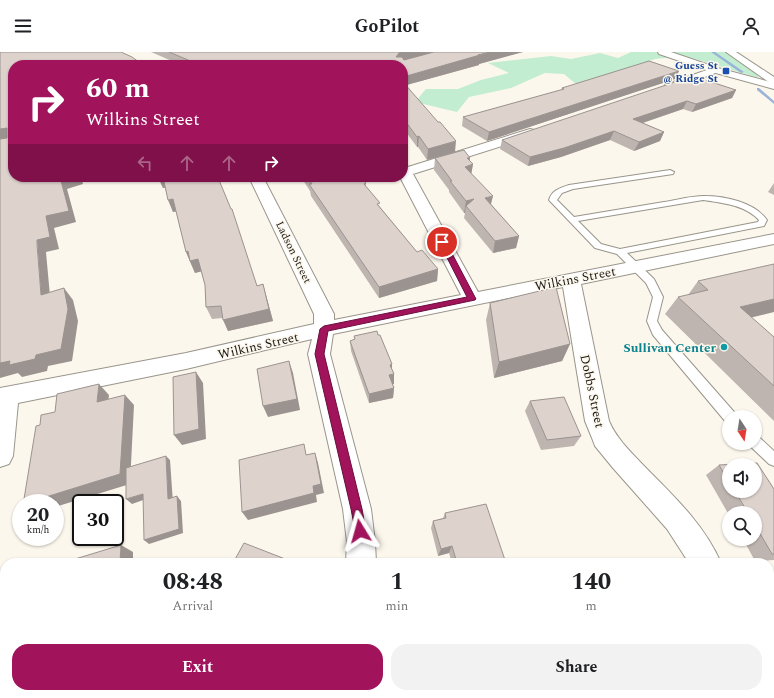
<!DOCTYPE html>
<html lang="en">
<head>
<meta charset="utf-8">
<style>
	:root { --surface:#fff; --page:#f2f2f2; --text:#202124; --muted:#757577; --accent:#a1145c }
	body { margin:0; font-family:Spectral,serif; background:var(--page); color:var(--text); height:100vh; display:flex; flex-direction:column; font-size:15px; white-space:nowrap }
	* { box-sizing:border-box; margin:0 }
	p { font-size:13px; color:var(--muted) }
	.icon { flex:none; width:22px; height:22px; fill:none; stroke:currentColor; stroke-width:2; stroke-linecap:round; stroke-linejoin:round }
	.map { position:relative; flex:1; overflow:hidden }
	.side { position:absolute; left:0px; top:506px; width:774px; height:140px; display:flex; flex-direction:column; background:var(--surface); border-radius:16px 16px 0 0; box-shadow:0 1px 3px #0004 }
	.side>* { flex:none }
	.hud { position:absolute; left:8px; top:8px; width:400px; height:122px; border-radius:16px; box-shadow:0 1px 3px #0004; background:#a1145c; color:#fff; overflow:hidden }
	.needle { width:26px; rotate:168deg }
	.buttons { position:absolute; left:722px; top:358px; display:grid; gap:8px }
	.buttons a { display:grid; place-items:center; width:40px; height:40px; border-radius:50%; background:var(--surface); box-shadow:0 1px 3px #0004; font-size:20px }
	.speed { position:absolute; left:12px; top:442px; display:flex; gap:8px; font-size:20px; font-weight:700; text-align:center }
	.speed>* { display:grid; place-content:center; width:52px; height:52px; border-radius:50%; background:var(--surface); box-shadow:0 1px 3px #0004; line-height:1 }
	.speed small { font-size:10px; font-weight:400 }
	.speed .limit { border:2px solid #111; border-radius:6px; background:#fff; color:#111 }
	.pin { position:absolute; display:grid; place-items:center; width:34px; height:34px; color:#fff; margin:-17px; border:2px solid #fff; border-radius:50%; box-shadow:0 1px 4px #0007 }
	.me { position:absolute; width:44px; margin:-22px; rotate:352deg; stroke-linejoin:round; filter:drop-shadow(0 0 3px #0008) }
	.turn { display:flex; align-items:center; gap:14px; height:84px; padding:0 12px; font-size:18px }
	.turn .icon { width:52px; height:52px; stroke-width:2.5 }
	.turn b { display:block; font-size:28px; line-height:34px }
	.lanes { display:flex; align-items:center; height:38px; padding:0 12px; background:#0003; justify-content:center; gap:20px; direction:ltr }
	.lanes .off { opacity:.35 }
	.eta { display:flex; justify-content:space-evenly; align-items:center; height:68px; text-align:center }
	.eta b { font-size:24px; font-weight:700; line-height:28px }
	.primary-button { display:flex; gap:8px; margin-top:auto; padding:8px 12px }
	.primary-button a { flex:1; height:46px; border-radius:16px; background:var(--accent); color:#fff; font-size:16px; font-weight:700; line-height:46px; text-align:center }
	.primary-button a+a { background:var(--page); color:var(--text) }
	header { display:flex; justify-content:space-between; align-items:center; height:52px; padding:0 12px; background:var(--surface); font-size:18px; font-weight:700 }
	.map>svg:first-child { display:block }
</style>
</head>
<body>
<header><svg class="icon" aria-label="menu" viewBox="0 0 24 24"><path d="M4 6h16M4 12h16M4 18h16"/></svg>GoPilot<svg class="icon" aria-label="person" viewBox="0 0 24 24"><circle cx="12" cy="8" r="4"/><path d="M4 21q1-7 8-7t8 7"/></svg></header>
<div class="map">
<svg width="774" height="646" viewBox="0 0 774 646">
	<rect width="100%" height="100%" fill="#fcf7ec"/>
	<path fill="#c2edd0" d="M631 0H728L748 10 759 26 685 4 655 7 628 17 583 38 564 22 545 21 511 36 469 45 457 60 415 50 426 37H458L481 28 509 21 488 11 551 4 571 7 600 1 618 6Z"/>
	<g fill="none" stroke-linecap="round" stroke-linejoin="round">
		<g fill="#9ab4d9" fill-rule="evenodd">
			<path d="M711 0H715L744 20 741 21Z"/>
			<path d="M757 36H759L774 49V52L757 38Z"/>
		</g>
		<g stroke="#99958a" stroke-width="2">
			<g id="lane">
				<path d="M670 118 674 120 673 122 573 137 562 141 557 148 574 165C604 160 634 155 664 150 677 148 691 144 704 144 725 144 754 150 767 168L764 174 627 201 654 227 663 245 657 269 662 278 735 361 736 365H729V370L725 369 653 283 647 269 653 245 646 231 617 202 595 196 549 148C552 138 560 136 569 133ZM703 148C723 151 745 153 759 168L758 170 620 197 601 192 578 169Z"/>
				<path d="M755 384 760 386 774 399V414L769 412 750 394 749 391H755Z"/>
			</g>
		</g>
		<g stroke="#99958a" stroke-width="2">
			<g id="street">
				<path d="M726 0H736L774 25V32L770 31Z"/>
				<path d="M715 15 720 18 718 20 673 37H665L664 35 665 33Z"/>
				<path d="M530 77 534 78 536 81 534 84 413 122 478 240 774 182V192L581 232 609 369C617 388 633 402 647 417 675 445 705 474 721 511H689L667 477 613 416 595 394 592 386 585 369 563 235 333 282 330 302 371 457 375 490 376 511H346L347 490 343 457 308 302 312 287 186 317 18 351 13 404 9 412 0 415V336L186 301 314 272V262L249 125H263L334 262V268L461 243 400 125H403V113L408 115Z"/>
				<path d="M769 606 774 608V646C768 646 763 646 760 641H769Z"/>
				<path d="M291 641H329L327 646H289Z"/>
			</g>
		</g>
		<g stroke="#99958a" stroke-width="2">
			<path id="secondary" d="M658 0H671L718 16 774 31V37L712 20 659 2Z"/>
		</g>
		<use href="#lane" fill="#fff" fill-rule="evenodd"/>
		<use href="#street" fill="#fff" fill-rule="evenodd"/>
		<use href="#secondary" fill="#fff" fill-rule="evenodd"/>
	</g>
	<g fill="#bfb5b0" fill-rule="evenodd">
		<path d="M151 0H523L479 12V13L406 33 455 100 427 108 418 95H417L403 76V13H181Z"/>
		<path d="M675 27 487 89 462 74 463 65 561 38 562 36Z"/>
		<path d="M736 38 732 46 692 60 683 57 643 71 664 80 660 89 634 99 610 88 561 105 528 114 500 97 502 88Z"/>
		<path d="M435 106 470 109 473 112 471 121 491 152 519 184 516 196 493 201 464 166 465 161H464L449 140V138L434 118Z"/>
		<path d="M158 125 257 234 263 232 273 269 228 279 223 266 212 267 206 255 205 233 201 219 195 221 186 200 176 159 173 160 165 136H163Z"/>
		<path d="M301 125H360L366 131V135L380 155 417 200 438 217 437 229 379 246 311 144 310 139Z"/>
		<path d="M774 131V143L768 140Z"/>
		<path d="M698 229 752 266 774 285V369L665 262 678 245 688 243Z"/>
		<path d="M490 251 570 292 562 309 494 326 486 268Z"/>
		<path d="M378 283 392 312V317L394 322V332H392L394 336 393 346 369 351 351 299 350 289 355 288 354 284Z"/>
		<path d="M530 349 581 384 574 394 541 398 525 359Z"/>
		<path d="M757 411 774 437V508L755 509 743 487H755V461H729V463L706 423 719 413ZM729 413H755V439H729Z"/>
		<path d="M445 461 506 511H452L449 501 438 504 431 476 433 469 443 466Z"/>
		<rect x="472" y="641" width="83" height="5"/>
	</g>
	<g fill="#9b9390">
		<path d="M401 0H434L399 10 396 5 399 1Z"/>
		<path d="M490 0H523L479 12V13L403 34V25Z"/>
		<path d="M679 19 675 27 487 89 489 80Z"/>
		<path d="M736 38 732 46 692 60 696 52Z"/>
		<path d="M687 49 683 57 630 75 633 67Z"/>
		<path d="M7 76 13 85 0 89V77Z"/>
		<path d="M614 79 610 88 561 105 528 114 530 105Z"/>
		<path d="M664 80 660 89 634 99 639 90Z"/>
		<path d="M419 84 418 95H417V85Z"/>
		<path d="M456 89 455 100 427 108 428 97Z"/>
		<path d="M467 106H470L469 114 473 112 471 124 465 115Z"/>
		<path d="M60 125H81L83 132 67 137 76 170 54 176 59 197 46 200 51 255 41 243 37 188Z"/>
		<path d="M158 125H163L168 135 163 136Z"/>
		<path d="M493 144 490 156 485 146Z"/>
		<path d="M173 147 178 159 173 160 168 148Z"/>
		<path d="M474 147 466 154 465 161H464L466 149Z"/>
		<path d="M519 184 516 196 493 201 495 189Z"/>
		<path d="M188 199 198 207 203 219 195 221 186 200Z"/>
		<path d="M438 217 437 229 379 246V235Z"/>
		<path d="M263 232 273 269 228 279 223 268Z"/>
		<path d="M64 236 73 248 78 269 72 309 48 314 47 319 22 325 18 321 0 326V311Z"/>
		<path d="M774 247V260L724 272 740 255Z"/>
		<path d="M570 292 562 309 494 326 499 310Z"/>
		<path d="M289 309 293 321 300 358 268 365 263 354Z"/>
		<path d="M392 312V322H394V332L389 333V323L390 313Z"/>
		<path d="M196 320 203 331 206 387 182 393 174 383Z"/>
		<path d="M99 332 109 343 107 360 97 350Z"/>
		<path d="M394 336 393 346 369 351V342Z"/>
		<path d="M125 343 134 353 130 432 55 455V451H32L24 447Z"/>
		<path d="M315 401 318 411 324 441 316 443 317 450 248 468 242 460 313 434Z"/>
		<path d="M166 404 170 408 173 451 168 447Z"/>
		<path d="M143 442 149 446 132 452 126 447Z"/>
		<path d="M177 444 181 449 183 481 149 492 144 488Z"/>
		<path d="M121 493 133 500V511H120Z"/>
		<path d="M452 494 449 501 438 504 441 497Z"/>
		<path d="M89 641H106L95 646H77Z"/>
	</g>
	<g fill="#ded2cd" stroke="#9b9390">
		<path d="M0 0H121L132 5 143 13H13V125H61H60L69 159 46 164 50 185 37 188V192L41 243 64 236 68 257 61 297 36 303 35 307 9 313 10 309 0 311V87L7 86V76L0 77Z"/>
		<path d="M169 0H401L399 1 396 5H402L404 8 434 0H490L478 3H480L403 25V13H200Z"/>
		<path d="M649 9 679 19 489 80 463 65 564 37 562 36Z"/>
		<path d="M693 24 736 38 696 52 687 49 633 67 664 80 639 90 614 79 564 96 530 105 502 88Z"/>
		<path d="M403 30 438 70H440L456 89 428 97 419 84 417 85 403 66Z"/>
		<path d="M464 98 470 106H467L473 112 465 115 493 144 485 146 519 184 495 189 466 154 474 147 466 149 450 129H452L435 106Z"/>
		<path d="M163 125H216L217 128H219L231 157H232L257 234 263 232 269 257 223 268 221 254 206 255 205 233 198 207 190 209 188 199 186 200 173 147 168 148Z"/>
		<path d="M307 125H360L366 131 364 132 380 151 377 152 417 200 422 198 438 217 379 235 309 132H312Z"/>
		<path d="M774 212V247L740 255 774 285V334L678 245 708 238 698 229Z"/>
		<path d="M556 235 570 292 499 310 490 251Z"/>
		<path d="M377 279 378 283H380L392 312 390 313 394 322 389 323 394 336 369 342 350 289 355 287 354 284Z"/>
		<path d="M289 309 297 347 263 354 257 317Z"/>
		<path d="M196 320 199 377 174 383 173 325Z"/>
		<path d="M99 332 97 350 125 343 120 422 33 449 34 444 24 447 36 374 40 373 41 363 55 360 57 342Z"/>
		<path d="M564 345 581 384 547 388 530 349Z"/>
		<path d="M304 392 306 403 315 401 321 432 313 434 314 441 242 460 239 408Z"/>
		<path d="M166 404 168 447 177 444 179 477 144 488 143 442 126 447V416Z"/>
		<path d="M757 411 774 437V502H772L755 473V461H748L735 439H755V413H729V430L719 413Z"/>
		<path d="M486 452 506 511H457L452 494 441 497 433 469 446 466 445 461Z"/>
		<path d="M244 491 293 510 292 511H233Z"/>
		<path d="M121 493 120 511H62Z"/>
		<path d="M73 641H89L77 646H73Z"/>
		<rect x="476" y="641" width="79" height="5"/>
	</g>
	<path fill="#a1145c" stroke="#690d3c" d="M442 188 446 190 476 247 475 248 328 279 324 302 362 457 366 479 364 483 360 485 356 483 351 457 315 302 320 277 324 274 467 245 439 190Z"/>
	<rect fill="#1a4fb4" stroke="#fcf7ec" stroke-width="1.5" x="722" y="15" width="8" height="8" rx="2"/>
	<circle fill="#0f9aa8" stroke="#fcf7ec" stroke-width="1.5" cx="724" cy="295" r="4"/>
	<g text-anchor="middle" stroke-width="3" stroke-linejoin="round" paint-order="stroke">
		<g font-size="11" font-weight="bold" fill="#164399" stroke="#fcf7ec" text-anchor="end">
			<text x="718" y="17">Guess St<tspan x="718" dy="13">@ Ridge St</tspan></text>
		</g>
		<g font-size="11" fill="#191714" stroke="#fcf7ec">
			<text transform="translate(294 200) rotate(64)" y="4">Ladson Street</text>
		</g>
		<g font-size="13" fill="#191714" stroke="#fcf7ec">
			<text transform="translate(575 226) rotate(-11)" y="5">Wilkins Street</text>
			<text transform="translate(258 293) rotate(-13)" y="5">Wilkins Street</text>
			<text transform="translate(593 339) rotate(78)" y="5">Dobbs Street</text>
		</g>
		<g font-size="13" font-weight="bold" fill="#0d838f" stroke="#fcf7ec" text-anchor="end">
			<text x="716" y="300">Sullivan Center</text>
		</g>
	</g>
</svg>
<div class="buttons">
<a><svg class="needle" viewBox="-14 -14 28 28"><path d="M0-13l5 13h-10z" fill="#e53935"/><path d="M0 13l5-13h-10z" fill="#757577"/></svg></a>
<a><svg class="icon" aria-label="sound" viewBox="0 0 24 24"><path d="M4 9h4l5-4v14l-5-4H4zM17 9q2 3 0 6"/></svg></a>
<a><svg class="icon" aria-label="search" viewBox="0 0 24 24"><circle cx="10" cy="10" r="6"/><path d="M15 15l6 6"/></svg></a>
</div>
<div class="speed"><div>20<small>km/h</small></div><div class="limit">30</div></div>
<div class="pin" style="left:442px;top:190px;background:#d93025"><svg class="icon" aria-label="arrive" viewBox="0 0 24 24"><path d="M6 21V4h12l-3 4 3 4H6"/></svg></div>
<svg class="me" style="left:360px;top:479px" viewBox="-20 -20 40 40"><path d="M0-17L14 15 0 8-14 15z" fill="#a1145c" stroke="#fff" stroke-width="4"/></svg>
<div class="hud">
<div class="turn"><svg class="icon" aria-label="right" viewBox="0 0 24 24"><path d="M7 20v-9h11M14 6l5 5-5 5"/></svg><div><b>60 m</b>Wilkins Street</div></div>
<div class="lanes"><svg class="icon off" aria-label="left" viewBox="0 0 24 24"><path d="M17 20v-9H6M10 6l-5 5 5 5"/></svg><svg class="icon off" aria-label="ahead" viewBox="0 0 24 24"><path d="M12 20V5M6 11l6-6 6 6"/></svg><svg class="icon off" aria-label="ahead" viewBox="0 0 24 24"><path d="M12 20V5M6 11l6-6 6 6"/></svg><svg class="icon" aria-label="right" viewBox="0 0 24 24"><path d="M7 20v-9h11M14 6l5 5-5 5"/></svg></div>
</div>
<section class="side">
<div class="eta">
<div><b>08:48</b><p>Arrival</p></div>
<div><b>1</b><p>min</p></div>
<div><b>140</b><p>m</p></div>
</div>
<div class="primary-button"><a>Exit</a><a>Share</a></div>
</section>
</div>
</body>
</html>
